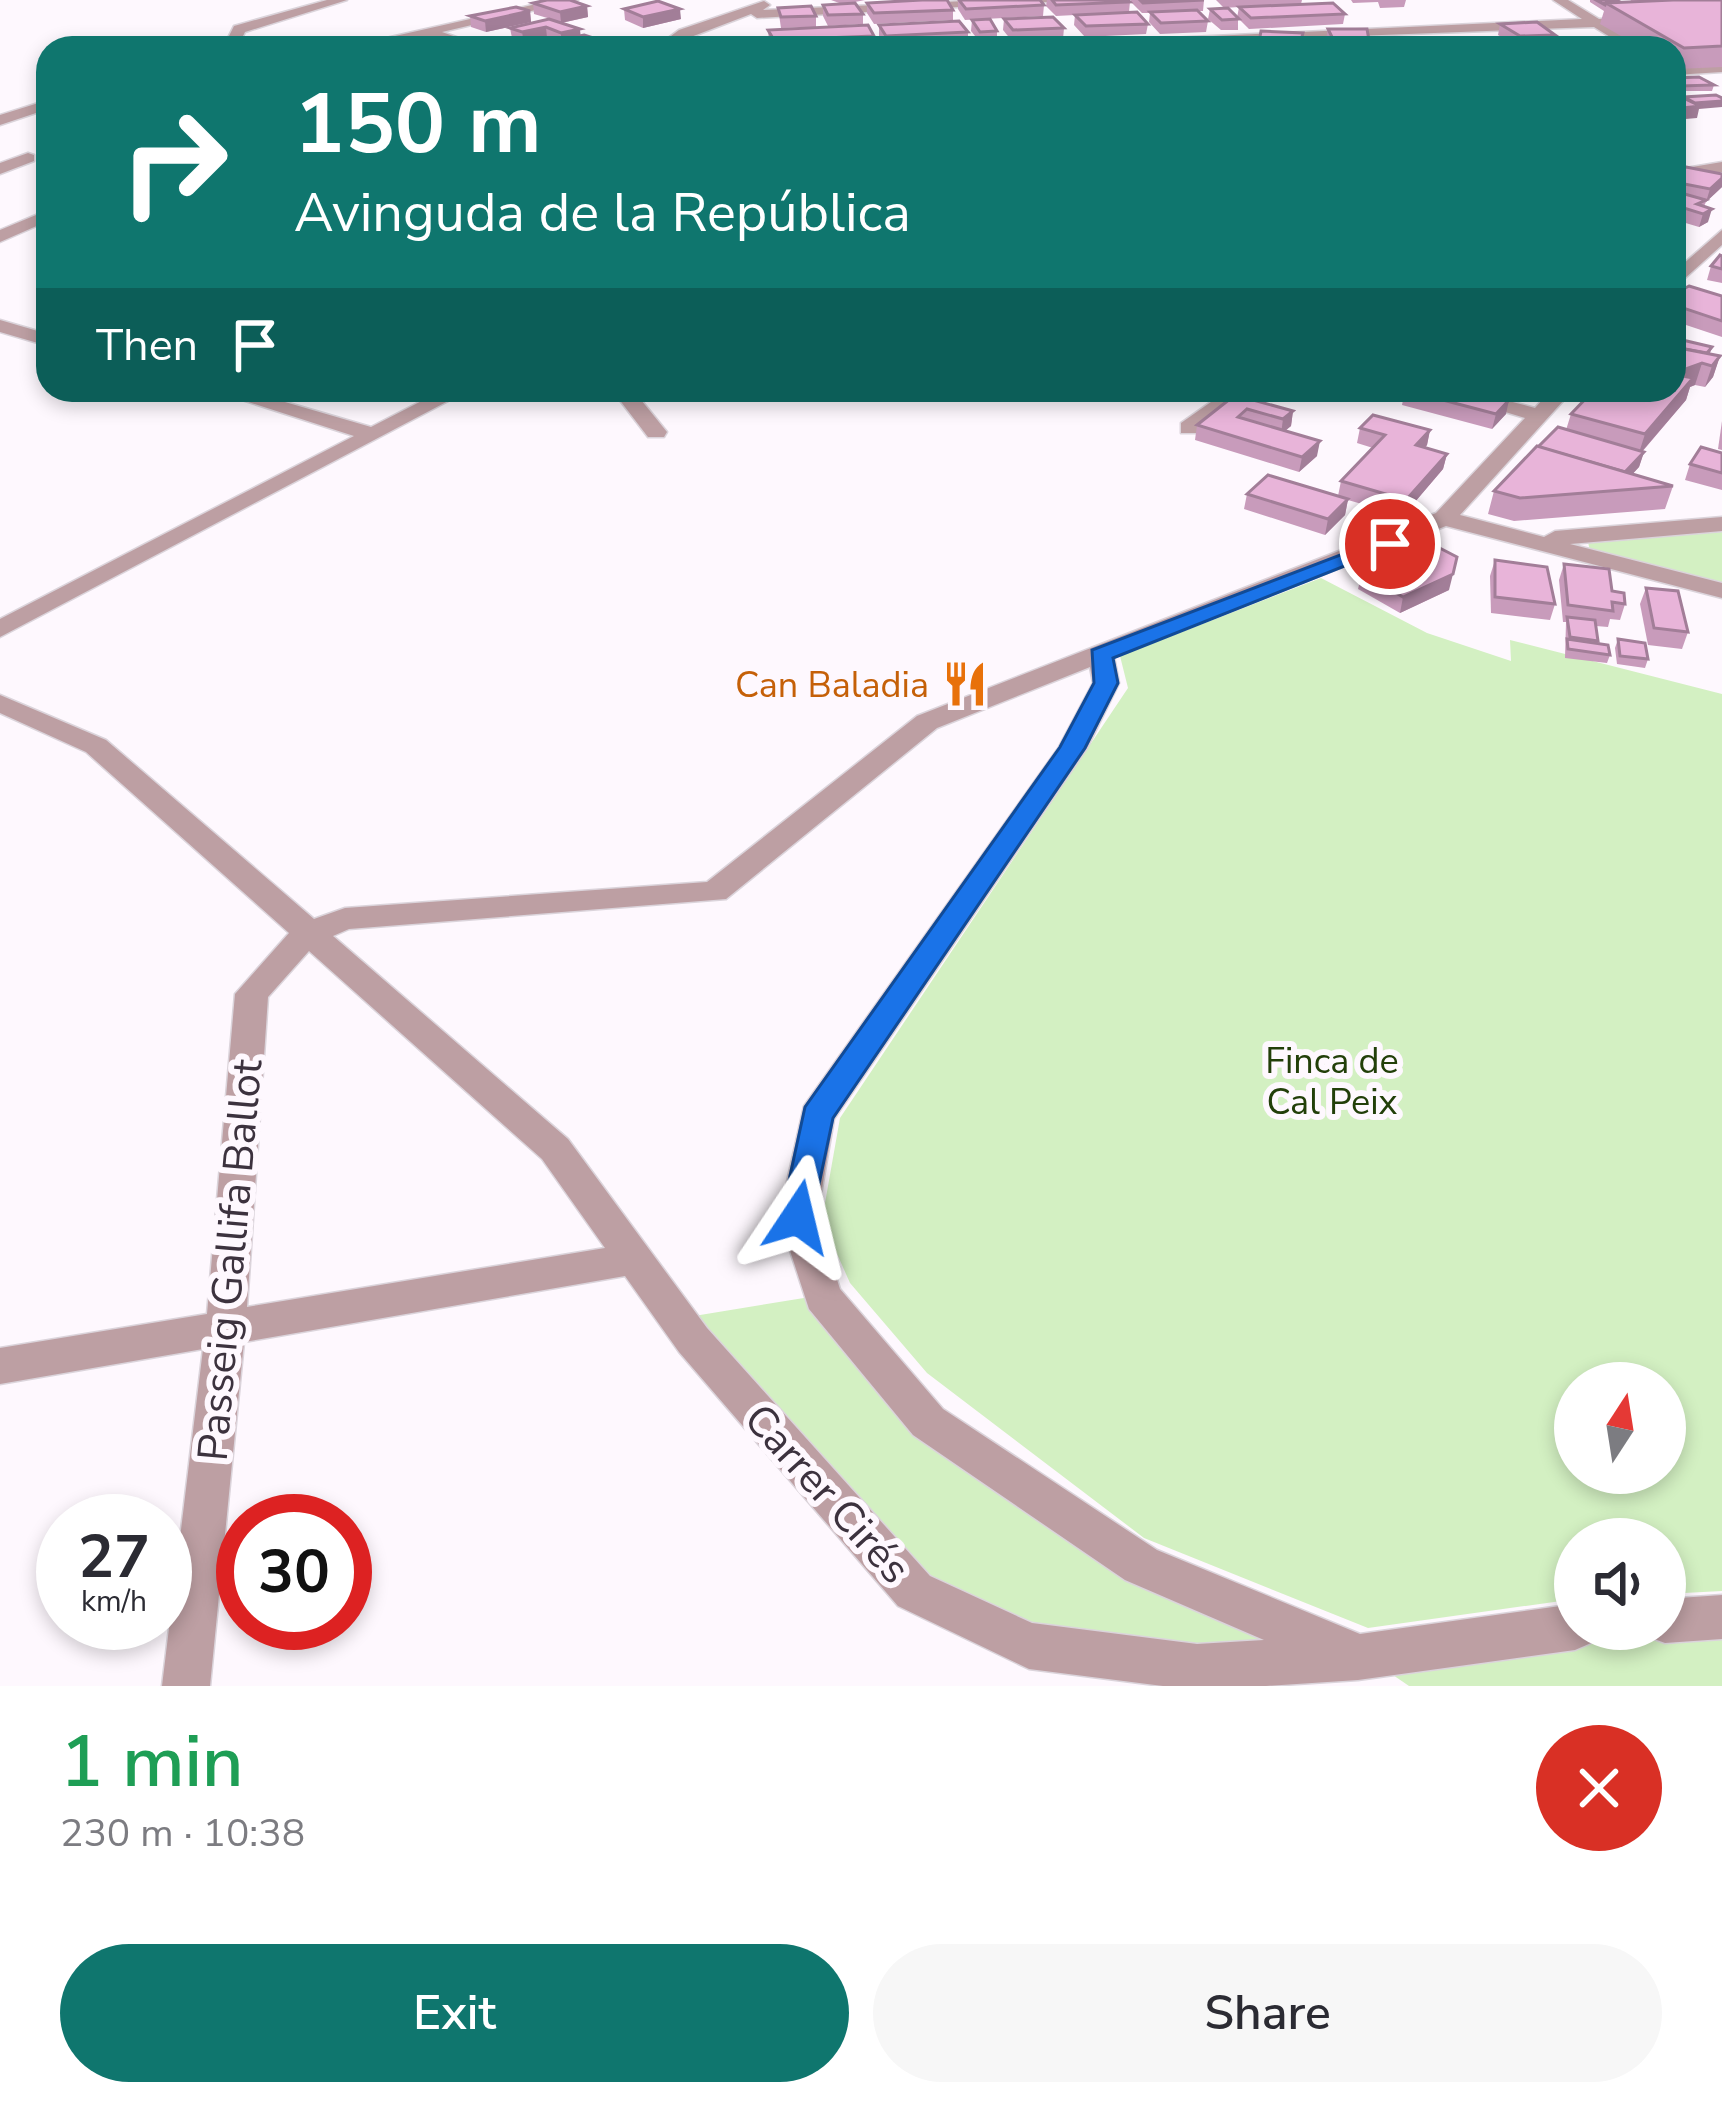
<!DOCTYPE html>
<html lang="en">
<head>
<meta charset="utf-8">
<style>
	:root { --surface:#fff; --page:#f7f7f7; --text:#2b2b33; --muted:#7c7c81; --accent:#0f766e }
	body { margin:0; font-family:"Nunito Sans",sans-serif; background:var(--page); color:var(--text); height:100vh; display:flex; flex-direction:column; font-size:45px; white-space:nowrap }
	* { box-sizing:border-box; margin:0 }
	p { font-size:39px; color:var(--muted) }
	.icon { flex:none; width:66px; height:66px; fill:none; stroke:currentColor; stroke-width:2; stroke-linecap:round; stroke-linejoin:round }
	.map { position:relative; height:1686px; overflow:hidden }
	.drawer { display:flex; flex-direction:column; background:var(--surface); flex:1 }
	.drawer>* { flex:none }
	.top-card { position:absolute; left:36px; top:36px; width:1650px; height:366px; border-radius:36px; box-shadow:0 6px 18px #0003; background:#0f766e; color:#fff; overflow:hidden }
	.needle { width:78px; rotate:12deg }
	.buttons { position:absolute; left:1554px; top:1362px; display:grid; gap:24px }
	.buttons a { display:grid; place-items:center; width:132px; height:132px; border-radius:50%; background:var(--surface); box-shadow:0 6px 18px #0003; font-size:60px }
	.speed { position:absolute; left:36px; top:1494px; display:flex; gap:24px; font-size:60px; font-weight:700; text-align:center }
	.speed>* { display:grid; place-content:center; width:156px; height:156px; border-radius:50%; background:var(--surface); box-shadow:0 6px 18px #0003; line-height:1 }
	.speed small { font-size:30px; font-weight:400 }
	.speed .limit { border:18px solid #d22; background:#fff; color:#111 }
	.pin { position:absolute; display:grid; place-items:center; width:102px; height:102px; color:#fff; margin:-51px; border:6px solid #fff; border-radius:50%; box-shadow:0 3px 12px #0007 }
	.me { position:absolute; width:132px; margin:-66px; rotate:10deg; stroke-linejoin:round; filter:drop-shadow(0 0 9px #0008) }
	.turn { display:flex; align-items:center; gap:42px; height:252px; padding:0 60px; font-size:54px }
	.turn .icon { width:156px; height:156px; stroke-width:2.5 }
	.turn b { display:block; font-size:84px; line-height:102px }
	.then { display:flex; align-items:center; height:114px; padding:0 60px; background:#0003; gap:24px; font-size:45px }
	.round { display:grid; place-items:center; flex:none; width:126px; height:126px; border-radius:63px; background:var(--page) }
	.head { display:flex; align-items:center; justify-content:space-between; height:204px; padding:0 60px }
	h1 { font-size:72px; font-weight:600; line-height:90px; color:#1e9e55 }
	.button { display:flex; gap:24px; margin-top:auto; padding:24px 60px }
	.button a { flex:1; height:138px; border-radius:72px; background:var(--accent); color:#fff; font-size:48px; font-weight:600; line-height:138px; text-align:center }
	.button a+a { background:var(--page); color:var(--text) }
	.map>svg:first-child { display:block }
</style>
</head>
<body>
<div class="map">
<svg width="1722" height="1686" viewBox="0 0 1722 1686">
	<rect width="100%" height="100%" fill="#fef8fe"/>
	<g fill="#d3f0c2" fill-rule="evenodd">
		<path d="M1722 532V586L1590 551 1588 542Z"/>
		<path d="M1321 578 1427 633 1511 661 1510 640 1722 694V1591L1665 1594V1539H1575V1599L1368 1628 1144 1538 927 1373 850 1283 822 1220 840 1118 1128 688 1120 656ZM1575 1383H1665V1473H1575Z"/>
		<path d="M810 1297 918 1423 1293 1645 1198 1651 1033 1629 913 1573 694 1316Z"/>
		<path d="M1722 1626V1686H1409L1374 1662 1571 1637Z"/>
	</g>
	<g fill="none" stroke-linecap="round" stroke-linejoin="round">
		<g stroke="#dbd4db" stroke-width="3">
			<g id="minor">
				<path d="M327 0H347L245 32 242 38 260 48H241L227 40 234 26Z"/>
				<path d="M554 0H578L442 32 487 48C466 48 450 40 429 37 403 33 370 48 342 48Z"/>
				<path d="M989 0H1084L757 18 751 14 683 40 738 39 743 46 655 48 679 30 764 1 770 5 763 10Z"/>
				<path d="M1553 0H1568L1599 19 1722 13V21L1611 26 1645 48H1628L1594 27 1033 48 1040 44 1582 19Z"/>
				<path d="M1722 64V72L1674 75V67Z"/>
				<path d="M48 100V109L0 125V115Z"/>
				<path d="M28 153 34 155V161L0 174V163Z"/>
				<path d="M1722 162V172L1674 180V170Z"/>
				<path d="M48 210V221L0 242V230Z"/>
				<path d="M1722 230V245L1674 288V272Z"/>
				<path d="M0 320 48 334V346L0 332Z"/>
				<path d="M211 390H244L371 427 443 390H469L0 637V619L354 436Z"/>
				<path d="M612 390H633L667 432 664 437H648Z"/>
				<path d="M1228 390H1251L1197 433H1181V423Z"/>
				<path d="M1433 390H1467L1535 408 1551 390H1573L1460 515 1544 537 1555 531 1722 517V531L1570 544 1722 583V598L1446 526 1114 657 1119 683 1087 748 834 1119 817 1217 840 1289 943 1409 1157 1550 1360 1634 1575 1604V1629H1597L1591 1643 1575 1650 1358 1680 1266 1686H1163L1029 1669 898 1606 679 1352 625 1276 244 1342 210 1686H162L203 1349 0 1384V1348L207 1314 235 994 289 933 86 752 0 713V695L106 740 314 919 345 908 707 882 917 716 1436 513 1525 418ZM1090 667 1093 683 1059 747 804 1106 779 1217 809 1309 913 1435 1125 1580 1264 1640 1197 1644 1032 1623 930 1576 707 1328 568 1139 333 936 349 929 726 899 937 728ZM309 951 542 1159 605 1248 247 1307 268 997Z"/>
				<path d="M1722 1595V1639L1665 1643 1649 1637 1645 1629H1665V1599Z"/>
			</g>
		</g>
		<use href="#minor" fill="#bd9fa3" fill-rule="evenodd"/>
	</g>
	<g fill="#c89bbb">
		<path d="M831 0H865L845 4 863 14V24L828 26 823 16V5L842 4Z"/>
		<path d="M958 0 1044 5 1043 16 965 20 958 9Z"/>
		<path d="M1047 0H1128L1130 2 1129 12 1148 24 1146 34 1085 37 1074 25 1075 15 1056 16 1046 6Z"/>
		<path d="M1131 0H1204L1203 11H1198L1208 21 1206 32 1160 34 1149 22 1150 13H1142L1131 2Z"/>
		<path d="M1216 0H1302L1301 4 1345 14 1343 24 1249 29 1238 18V30H1221L1208 19 1210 9 1237 18 1239 7 1224 8Z"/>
		<path d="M1351 0H1406L1404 7 1380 8 1378 2 1353 3Z"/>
		<path d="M1590 0H1616L1620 2H1630L1631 0H1722V67L1678 69 1674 67V48H1642L1600 24 1604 11 1590 2Z"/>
		<path d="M533 3 587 6 588 17 561 23 580 29V36L615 45V48H561L560 43 547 38 524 43 512 38 510 28 554 20 534 14Z"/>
		<path d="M867 3 953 10V20L874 24 867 13Z"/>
		<path d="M778 8 816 16V27L781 28Z"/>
		<path d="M624 9 681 19 643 28 625 20Z"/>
		<path d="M530 11 531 22 486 32 471 27 470 16Z"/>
		<path d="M1004 19 1064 28 1063 39 1012 41 1003 30Z"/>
		<path d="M972 20 997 31V42H980L971 31Z"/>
		<path d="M1500 24 1555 35 1553 46 1518 47 1498 35Z"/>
		<path d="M879 25 968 32V43L886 47 879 36Z"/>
		<path d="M1328 29 1369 40 1368 44 1375 48H1330L1326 39Z"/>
		<path d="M768 30 874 36V47L772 48 769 41Z"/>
		<path d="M1674 78 1714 85 1712 91H1678L1674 93Z"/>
		<path d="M1674 178 1722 187 1706 202 1704 206 1708 222 1699 227 1679 221 1674 228Z"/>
		<path d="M1722 256V283L1707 280 1711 266Z"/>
		<path d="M1674 294 1722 296V337L1674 321Z"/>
		<path d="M1710 354 1720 356 1713 377 1705 387 1695 385 1690 387 1686 400 1642 452H1644L1639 467 1632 474 1673 486 1665 509 1514 521 1488 514 1494 491 1566 430 1571 414Z"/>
		<path d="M1262 390H1304L1294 399Z"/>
		<path d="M1405 390H1491L1487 394 1506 414 1492 429 1402 405Z"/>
		<path d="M1235 395 1293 411 1291 426 1285 431 1317 456 1299 472 1195 440 1197 425Z"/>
		<path d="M1722 421V450L1718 449Z"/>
		<path d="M1360 428 1430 430 1427 445 1425 448 1447 454 1443 469 1403 516 1348 500 1345 515 1325 535 1244 509 1247 494 1338 496 1341 481 1373 448 1357 443Z"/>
		<path d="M1722 453V490L1685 480 1690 464Z"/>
		<path d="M1495 560 1555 604 1550 620 1491 613 1490 576Z"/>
		<path d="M1564 564 1612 591 1625 604 1620 620 1610 619 1608 627 1596 626 1597 643 1610 655 1607 663 1565 658 1566 622H1563L1559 580Z"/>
		<path d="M1362 573 1449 590 1400 613 1358 589Z"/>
		<path d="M1646 588 1688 632 1682 649 1648 645 1640 604Z"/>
		<path d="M1618 639 1648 659 1645 668 1617 664 1615 648Z"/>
	</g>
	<g fill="#a27e98">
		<path d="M587 6 588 17 561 23 560 12Z"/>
		<path d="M680 9 681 19 643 28V17Z"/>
		<path d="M530 11 531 22 486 32 485 21Z"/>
		<path d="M546 27 547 38 524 43 522 32Z"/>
		<path d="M580 29 581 40 561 41V33Z"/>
		<path d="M1722 101V107L1699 109 1697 118 1674 120V109L1695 103Z"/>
		<path d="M1722 178V187L1706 202 1710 189Z"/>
		<path d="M1712 209 1708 222 1699 227 1703 214Z"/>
		<path d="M1712 347 1707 362 1702 363 1695 385 1690 387 1686 400 1638 456 1645 434 1680 371Z"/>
		<path d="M1720 356 1713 377 1705 387 1712 366Z"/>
		<path d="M1509 400 1506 414 1492 429 1496 414Z"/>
		<path d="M1293 411 1291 426 1281 434 1283 419Z"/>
		<path d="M1430 430 1427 445 1412 461 1416 445Z"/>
		<path d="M1320 441 1317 456 1299 472 1302 457Z"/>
		<path d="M1644 452 1639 467 1619 489 1624 473Z"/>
		<path d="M1447 454 1443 469 1403 516 1406 500Z"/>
		<path d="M1348 499 1345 515 1325 535 1328 519Z"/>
		<path d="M1453 574 1449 590 1400 613 1403 597Z"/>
	</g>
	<g fill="#e8b4d9" stroke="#a27e98" stroke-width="3">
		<path d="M547 0H570L587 6 560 12 533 3Z"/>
		<path d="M922 0H947L953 10 874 13 867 3Z"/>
		<path d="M959 0H1040L1044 5 966 9Z"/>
		<path d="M1052 0H1128L1130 2 1056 5Z"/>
		<path d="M1140 0H1204L1143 3Z"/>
		<path d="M1596 0H1616L1620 2 1606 3 1605 5Z"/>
		<path d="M1673 0H1722V46L1684 48 1606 3Z"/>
		<path d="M658 1 680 9 643 17 624 9Z"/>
		<path d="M855 3 863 14 828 15 823 5Z"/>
		<path d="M1333 3 1345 14 1251 18 1239 7Z"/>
		<path d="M811 6 816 16 781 17 778 8Z"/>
		<path d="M516 7 530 11 485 21 470 16Z"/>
		<path d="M1228 8 1239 19 1222 20 1210 9Z"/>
		<path d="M1197 10 1208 21 1161 23 1150 12Z"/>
		<path d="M1137 12 1148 24 1086 26 1075 15Z"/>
		<path d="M1053 17 1064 28 1013 30 1004 19Z"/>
		<path d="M549 19 580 29 561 33 546 27 522 32 510 28Z"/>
		<path d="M990 19 997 31 980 32 972 20Z"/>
		<path d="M959 21 968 32 886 36 879 25Z"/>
		<path d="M1537 22 1555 35 1520 36 1500 24Z"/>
		<path d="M868 25 874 36 774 40 768 30Z"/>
		<path d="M1328 29H1367L1369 40 1333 39Z"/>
		<path d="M1261 31 1303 33 1299 48H1258Z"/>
		<path d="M584 35 615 45 603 48H588L560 40Z"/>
		<path d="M1423 39 1468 43V48H1420Z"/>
		<path d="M1333 44H1372L1375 48H1335Z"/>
		<path d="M1699 77 1714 85 1680 86 1674 82V78Z"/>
		<path d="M1716 95 1722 98V101L1695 103 1684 97Z"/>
		<path d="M1679 96 1700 106 1674 109V97Z"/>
		<path d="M1686 167 1722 174V178L1710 189 1674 182V178Z"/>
		<path d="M1674 191 1706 200 1697 204 1712 209 1703 214 1674 205Z"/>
		<path d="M1720 255 1722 256V269L1711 266Z"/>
		<path d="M1689 286 1722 296V321L1674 305V294Z"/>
		<path d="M1674 338 1712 347 1707 353 1674 347Z"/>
		<path d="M1674 347 1720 356 1712 366 1702 363 1680 371 1677 375 1693 378 1645 434 1571 414 1594 390H1674Z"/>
		<path d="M1405 390H1472L1509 400 1496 414Z"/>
		<path d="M1235 395 1293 411 1283 419 1247 409 1238 417 1320 441 1302 457 1197 425Z"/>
		<path d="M1373 415 1430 430 1416 445 1447 454 1406 500 1341 481 1385 435 1360 428Z"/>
		<path d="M1558 427 1644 452 1625 472 1538 447Z"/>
		<path d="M1537 446 1673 486 1520 498 1494 491Z"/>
		<path d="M1701 447 1722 453V473L1690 464Z"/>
		<path d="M1268 475 1348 499 1328 519 1247 494Z"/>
		<path d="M1430 543 1457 557 1453 574 1403 597 1362 573Z"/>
		<path d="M1495 560 1547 567 1555 604 1495 597Z"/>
		<path d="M1564 564 1609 569 1612 591 1624 593 1625 604 1612 602 1613 611 1568 605Z"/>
		<path d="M1646 588 1678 591 1688 632 1654 628Z"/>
		<path d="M1567 617 1595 620 1598 641 1570 637Z"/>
		<path d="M1567 639 1608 645 1610 655 1568 649Z"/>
		<path d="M1618 639 1645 643 1648 659 1620 656Z"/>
	</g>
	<path fill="#1a73e8" stroke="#114b97" stroke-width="3" d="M1382 539 1400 544 1113 658 1118 683 1085 748 833 1118 810 1227H786L781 1217 805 1107 1060 747 1094 683 1092 650Z"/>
	<defs>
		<g id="restaurant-bare" transform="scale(3.6)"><path d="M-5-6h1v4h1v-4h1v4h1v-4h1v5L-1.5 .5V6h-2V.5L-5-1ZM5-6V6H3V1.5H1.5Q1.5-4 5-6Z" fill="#e8710a" stroke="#fef8fe" stroke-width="2.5" paint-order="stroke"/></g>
	</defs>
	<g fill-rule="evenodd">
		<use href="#restaurant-bare" x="965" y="684"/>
	</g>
	<g text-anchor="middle" stroke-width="12" stroke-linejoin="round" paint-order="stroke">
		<g font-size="36" fill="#c56008" stroke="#fef8fe" text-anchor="end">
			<text x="929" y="697">Can Baladia</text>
		</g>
		<g font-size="36" fill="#223f09" stroke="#fef8fe">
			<text x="1332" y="1073">Finca de<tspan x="1332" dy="41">Cal Peix</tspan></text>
		</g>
		<g font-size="42" fill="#3c323e" stroke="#fef8fe">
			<text transform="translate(229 1260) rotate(-85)" y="15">Passeig Gallifa Ballot</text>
			<text transform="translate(828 1493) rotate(48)" y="15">Carrer Cirés</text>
		</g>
	</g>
</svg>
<div class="buttons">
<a><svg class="needle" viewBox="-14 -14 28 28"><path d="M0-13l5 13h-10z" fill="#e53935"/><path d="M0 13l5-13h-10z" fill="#7c7c81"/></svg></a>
<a><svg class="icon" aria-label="sound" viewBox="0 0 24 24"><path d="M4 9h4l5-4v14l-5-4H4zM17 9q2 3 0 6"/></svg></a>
</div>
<div class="speed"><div>27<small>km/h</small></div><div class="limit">30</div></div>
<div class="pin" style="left:1390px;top:544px;background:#d93025"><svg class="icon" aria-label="arrive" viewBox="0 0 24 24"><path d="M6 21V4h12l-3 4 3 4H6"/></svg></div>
<svg class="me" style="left:798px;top:1217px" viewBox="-20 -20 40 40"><path d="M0-17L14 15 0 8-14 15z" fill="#1a73e8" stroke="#fff" stroke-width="4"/></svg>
<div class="top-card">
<div class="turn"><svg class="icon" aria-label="right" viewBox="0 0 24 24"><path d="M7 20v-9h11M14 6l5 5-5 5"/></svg><div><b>150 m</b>Avinguda de la República</div></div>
<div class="then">Then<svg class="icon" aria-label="arrive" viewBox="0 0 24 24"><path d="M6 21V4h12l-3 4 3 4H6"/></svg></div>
</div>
</div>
<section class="drawer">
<div class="head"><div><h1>1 min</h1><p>230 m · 10:38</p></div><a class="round" style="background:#d93025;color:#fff"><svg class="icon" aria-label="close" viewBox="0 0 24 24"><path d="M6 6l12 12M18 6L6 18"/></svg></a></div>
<div class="button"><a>Exit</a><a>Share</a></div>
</section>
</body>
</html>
